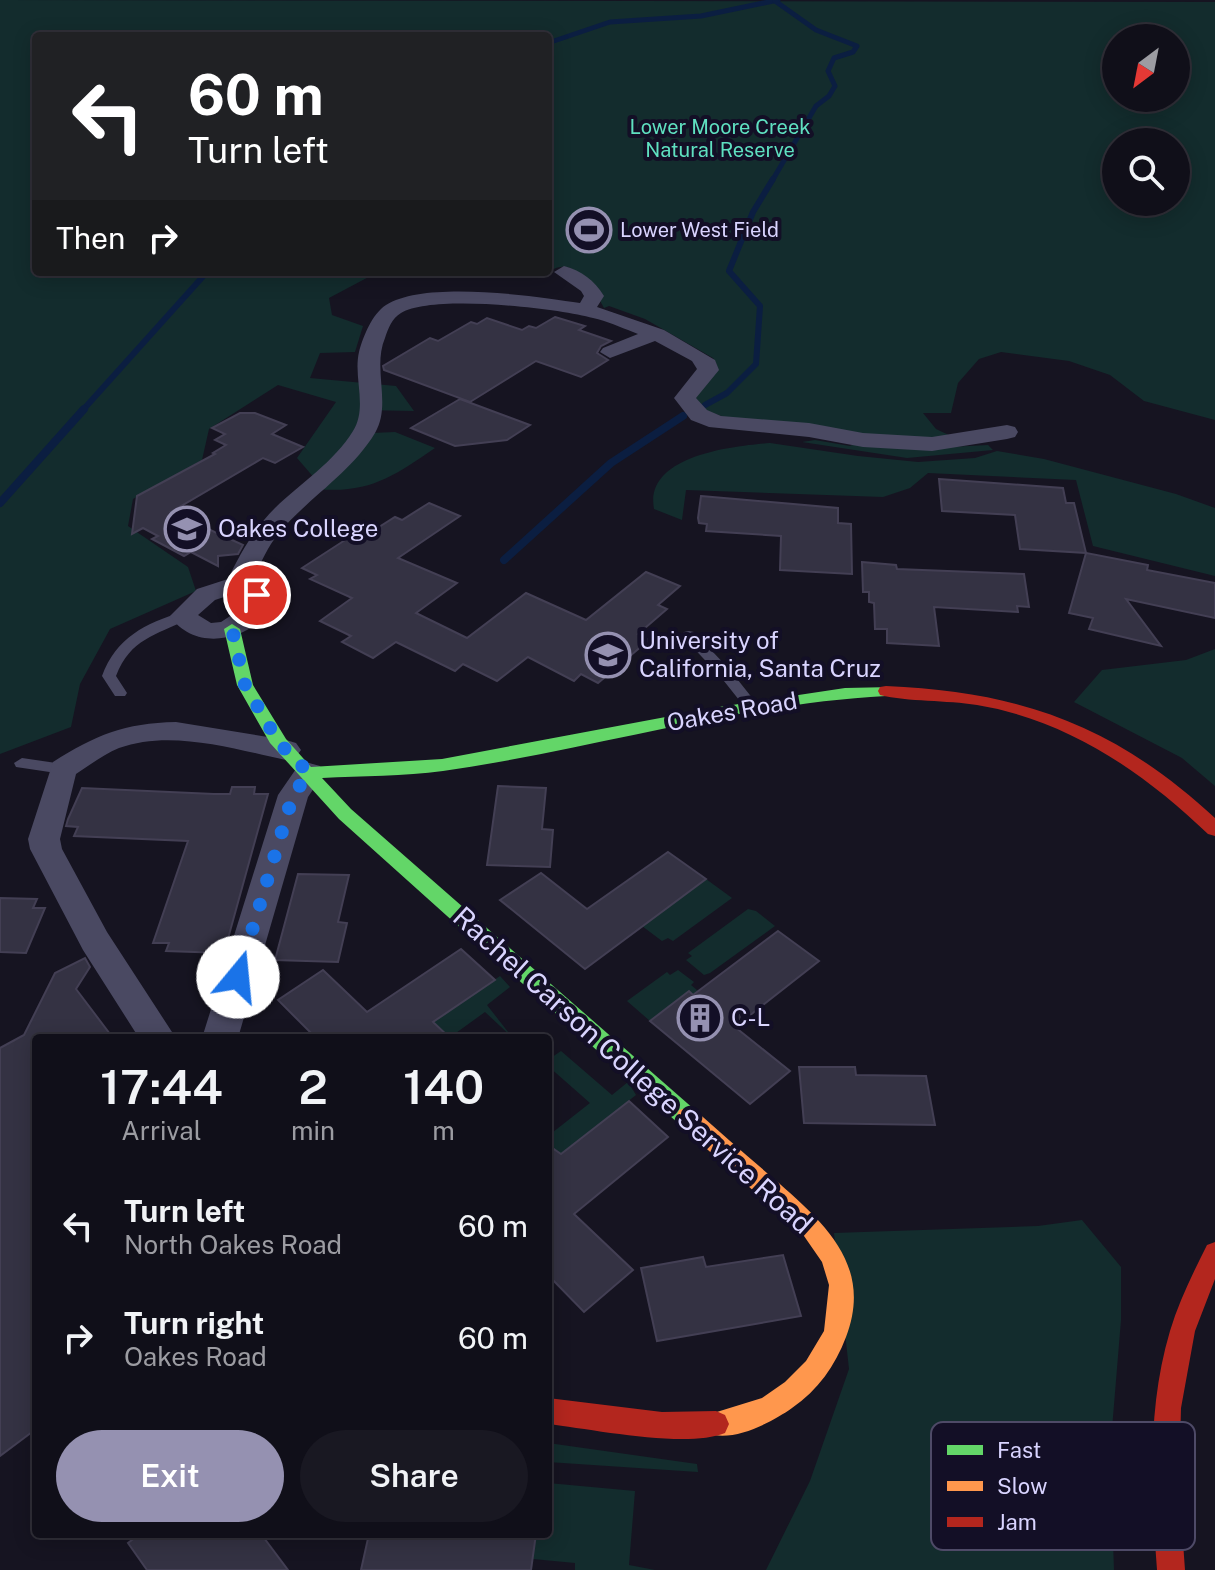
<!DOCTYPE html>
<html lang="en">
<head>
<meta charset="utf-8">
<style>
	:root { --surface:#100f19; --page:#191822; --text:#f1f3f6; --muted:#9c9ca2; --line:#302f38; --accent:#9591b1 }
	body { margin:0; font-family:"Public Sans",sans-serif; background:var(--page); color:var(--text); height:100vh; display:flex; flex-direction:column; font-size:30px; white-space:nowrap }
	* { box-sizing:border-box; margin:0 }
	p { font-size:26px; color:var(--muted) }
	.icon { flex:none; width:44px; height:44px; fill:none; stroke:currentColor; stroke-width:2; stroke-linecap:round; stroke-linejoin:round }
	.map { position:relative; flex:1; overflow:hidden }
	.panel { position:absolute; left:32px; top:1034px; width:520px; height:504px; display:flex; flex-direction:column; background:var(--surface); border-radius:8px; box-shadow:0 4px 20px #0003,0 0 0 2px var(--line) }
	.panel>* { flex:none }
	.hud { position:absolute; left:32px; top:32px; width:520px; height:244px; border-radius:8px; box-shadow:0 4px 20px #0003,0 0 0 2px var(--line); background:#202124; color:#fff; overflow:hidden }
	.needle { width:52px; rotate:212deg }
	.controls { position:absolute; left:1102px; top:24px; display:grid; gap:16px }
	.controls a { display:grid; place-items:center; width:88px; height:88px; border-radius:50%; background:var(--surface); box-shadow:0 4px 20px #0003,0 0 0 2px var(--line); font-size:40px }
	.pin { position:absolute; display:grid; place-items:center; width:68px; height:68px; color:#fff; margin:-34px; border:4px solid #fff; border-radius:50%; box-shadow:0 2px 8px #0007 }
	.me { position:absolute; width:88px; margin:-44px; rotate:17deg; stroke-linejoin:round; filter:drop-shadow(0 0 6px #0008) }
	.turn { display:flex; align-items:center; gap:28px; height:168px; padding:0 24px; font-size:36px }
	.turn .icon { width:104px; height:104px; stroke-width:2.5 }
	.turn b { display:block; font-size:56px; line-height:68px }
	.then { display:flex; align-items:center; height:76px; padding:0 24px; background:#0003; gap:16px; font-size:30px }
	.eta { display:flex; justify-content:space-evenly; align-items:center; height:136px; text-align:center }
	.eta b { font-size:48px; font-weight:600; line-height:56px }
	.cta { display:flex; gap:16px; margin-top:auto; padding:16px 24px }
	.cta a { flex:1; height:92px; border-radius:48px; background:var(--accent); color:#fff; font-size:32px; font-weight:600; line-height:92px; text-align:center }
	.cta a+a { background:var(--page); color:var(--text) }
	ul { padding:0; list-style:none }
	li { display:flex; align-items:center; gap:24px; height:112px; padding:0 24px }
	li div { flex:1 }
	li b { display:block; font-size:30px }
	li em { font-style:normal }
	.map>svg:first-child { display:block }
</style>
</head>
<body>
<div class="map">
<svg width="1215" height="1570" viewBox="0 0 1215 1570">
	<rect width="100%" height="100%" fill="#161421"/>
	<g fill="#132c2d" fill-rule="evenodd">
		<path d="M0 0 1215 2V420L1144 401 1110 375 1069 361 1001 352 979 359 958 383 951 413H923L936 429 953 437H891L724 417 705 410 695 397 717 365 713 358 645 319 609 306 604 308C598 296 580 264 561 267 556 267 553 270 548 271V36H36V272H378L329 298 332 315 363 326 355 352 320 353 310 378 396 386 414 411 362 410 361 428 316 480 297 458 336 402 278 385 209 429 202 460 133 499 128 526 188 567 196 591 110 629 80 684 71 727 0 754ZM1116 38H1176V98H1116ZM1116 142H1176V202H1116Z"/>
		<path d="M395 432 435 448C394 476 369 494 317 489L372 433Z"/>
		<path d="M815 440 850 446 854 444 913 449 988 445 993 450 907 458 802 442Z"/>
		<path d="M770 443 858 456 918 462 975 458 997 451 1044 459 1176 494 1215 508V576L1093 546 1076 480 928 473 910 488 883 497 686 490 682 520 654 509C644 455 734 446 770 443Z"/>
		<path d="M1215 649V786L1182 758 1074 702 1102 670 1186 660Z"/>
		<path d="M706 879 732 898 673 941 668 938 662 941 642 926Z"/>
		<path d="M748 909 756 911 775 926 710 973 704 975 686 960 692 956 688 953Z"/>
		<path d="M678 970 694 982 691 985 698 991 693 995 689 992 650 1021 627 1001 667 972 670 975Z"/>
		<path d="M500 976 510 987 487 1005 512 1037 485 1012 449 1038 433 1022Z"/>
		<path d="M561 1051 612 1095 628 1082 636 1095 561 1154 548 1153V1136L590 1103 548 1066V1060Z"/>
		<path d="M1082 1220 1121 1267V1320L1110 1453 1114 1570H766L810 1481 849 1369 834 1233 1038 1226Z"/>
		<path d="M548 1443 697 1464 698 1472 548 1462Z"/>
		<path d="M548 1483 635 1491 629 1565 655 1570H575V1563L533 1559 536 1534H548Z"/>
	</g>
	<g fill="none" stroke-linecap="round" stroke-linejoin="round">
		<g stroke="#0b1e41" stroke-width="5">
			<path d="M548 43 610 22 701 16 778 0"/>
			<path d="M772 181 816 106 829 96 835 86 828 71 834 58 853 52 857 46 816 30 775 1"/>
		</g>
		<g stroke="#0b1e41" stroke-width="6">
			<path d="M705 405 727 393 756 364 760 306 729 271 753 212 773 179"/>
			<path d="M82 411 207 272"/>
		</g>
		<g stroke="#0b1e41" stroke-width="8">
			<path d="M0 503 84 409"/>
			<path d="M504 560 611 463 683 416"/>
		</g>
	</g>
	<g fill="#343243" stroke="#433f54" stroke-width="2">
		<path d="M555 317 585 326 579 330 611 341 601 346 597 353 608 360 581 377 536 361 470 402 384 370 383 366 430 338 438 341 471 322 477 324 487 318 522 330 529 326 536 328Z"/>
		<path d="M460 399 530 425 507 440 455 446 411 428Z"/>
		<path d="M240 413H255L286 425 272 434 303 447 275 463 263 458 171 512 243 545 238 554 218 556V566L191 552 184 556 152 539 158 536 143 528 132 534 137 496 215 454 213 453 226 445 215 440 225 434 212 428Z"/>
		<path d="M939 479 1063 488 1066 503H1074L1086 553 1148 565 1147 570 1215 583V618L1126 599 1161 646 1089 629 1093 618 1069 613 1086 553 1020 549 1015 515 942 511Z"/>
		<path d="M701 496 838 508V523L851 524 852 574 780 570 781 536 706 531 707 524 699 523 698 518Z"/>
		<path d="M429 503 460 516 398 558 457 583 416 613 467 638 526 593 586 620 646 572 680 586 658 605 667 609 638 634 649 640 598 683 581 674 574 681 528 657 497 681 463 664 455 671 396 642 373 658 342 642 351 636 320 621 352 598 310 579 317 575 302 568 359 531 368 534 395 517 402 520Z"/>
		<path d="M862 562 896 565 897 569 1024 574 1029 607 1017 606 1018 612 934 607 939 646 887 643V629H875L874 603 869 602V592H863Z"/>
		<path d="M498 786 546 788 542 829 553 830 550 867 487 865Z"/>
		<path d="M232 787H255L254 794H268L224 953 166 951 169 943H153L188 841 74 836 78 827 66 826 68 819 82 788 214 794H230Z"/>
		<path d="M668 852 706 879 585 969 500 900 541 873 587 909Z"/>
		<path d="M298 874 349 875 338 922 347 923 338 962 275 960Z"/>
		<path d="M0 898 37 899 33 908H45L26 953 0 952Z"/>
		<path d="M778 931 819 961 735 1027 790 1071 750 1104 650 1021 689 991 693 995Z"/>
		<path d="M461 949 495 980 433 1022 450 1038H316L278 1000 323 970 367 1012Z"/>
		<path d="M85 958 90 967 76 989 113 1038H36V1429L0 1456V1048L24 1035 55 973Z"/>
		<path d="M799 1067H855L856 1075 926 1076 935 1125 804 1123Z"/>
		<path d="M629 1101 668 1137 574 1214 633 1270 584 1312 548 1275V1145L561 1154Z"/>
		<path d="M783 1255 801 1316 657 1341 641 1268 703 1257 706 1267Z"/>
		<path d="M140 1534H261L288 1570H147L128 1543Z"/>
		<path d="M369 1534H536L531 1570H361Z"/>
	</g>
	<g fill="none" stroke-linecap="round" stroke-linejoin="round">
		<g fill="#4a4962" fill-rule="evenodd">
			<path d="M183 612 190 616 188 619C155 636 131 638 116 676L127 693 125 696H115L102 676C116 638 145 623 183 612Z"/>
			<path d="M689 631 694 632 730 670 757 704 760 707 757 710H747L720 676 684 638 682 635 684 632Z"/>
			<path d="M22 758 63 764 71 769 63 774 16 767 14 763Z"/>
		</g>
		<g fill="#4a4962" fill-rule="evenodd">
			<path d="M564 266C582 271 594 280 604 296L597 307 664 330 715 360 719 370 696 398 707 410 721 416 809 423 863 433 932 437 1007 425 1015 427 1018 432 1015 437 1007 439 932 451 863 447 809 437 709 427 691 420 674 398 697 369 692 361 655 341 610 358 600 352 603 348 638 334 633 332C620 327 607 321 593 318 556 308 433 294 401 313 392 318 388 329 385 338 372 369 392 404 375 433 351 473 308 498 278 534 267 548 260 565 252 581 312 605 210 674 170 616L197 589 228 579C241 552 254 529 275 508 301 483 334 462 353 431 368 407 353 378 359 352 363 337 372 314 386 305 425 280 534 296 580 303L584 296 581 291 554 272ZM236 593 244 597V607L221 622 211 623 198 615 215 600Z"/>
			<path d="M176 722 286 740 296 743 301 750 296 757 286 760C234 749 171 729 119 748 104 754 90 765 76 774L60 839 62 849 107 932 172 1032 168 1038H139L83 950 30 849 28 839 53 762C96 735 124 723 176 722Z"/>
			<path d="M309 763 320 766 324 773 308 797 238 1038H202L278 795 298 766Z"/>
		</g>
		<path fill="#63d668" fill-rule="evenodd" d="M232 624 240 629 253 685 286 739 311 767 442 759 719 707 845 688 892 687 894 691 892 695 886 696C736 704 591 750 443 771 404 776 362 776 322 778L351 809 695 1110 698 1117 695 1124 687 1126 679 1124 339 819 270 743 237 685 224 629Z"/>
		<path fill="#ff974d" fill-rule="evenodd" d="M687 1108 695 1110C721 1133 747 1156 773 1178 822 1221 874 1264 846 1337 835 1366 818 1390 792 1408 771 1423 732 1443 707 1433L703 1424 707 1415 762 1398 785 1382 806 1361 824 1331 829 1285 822 1262 804 1236 679 1124 676 1117 679 1110Z"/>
		<g fill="#b3261e" fill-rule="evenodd">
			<path d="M886 686C1022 692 1114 725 1215 818V836L1208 834C1143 772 1068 720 977 705 947 700 908 702 880 695L878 691 880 687Z"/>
			<path d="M1215 1242V1279L1195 1331 1181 1408 1179 1486 1185 1570H1157C1151 1490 1147 1408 1170 1331 1179 1301 1193 1273 1207 1245Z"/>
			<path d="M548 1398 662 1412 716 1411 725 1415 729 1424 725 1433C686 1449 592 1429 548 1424Z"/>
		</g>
	</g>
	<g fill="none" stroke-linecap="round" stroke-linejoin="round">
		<path stroke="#1a73e8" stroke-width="14" stroke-dasharray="0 25.2" d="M238 977 293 795 309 773 279 743 245 685 232 629 257 610V595"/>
	</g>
	<defs>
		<g id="stadium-ring" transform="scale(2.3)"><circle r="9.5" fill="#130f26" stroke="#9591b1" stroke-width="1.5"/><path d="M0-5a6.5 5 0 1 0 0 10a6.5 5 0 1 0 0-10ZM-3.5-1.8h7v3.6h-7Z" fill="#9591b1"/></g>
		<g id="university-ring" transform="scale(2.3)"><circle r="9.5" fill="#130f26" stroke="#9591b1" stroke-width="1.5"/><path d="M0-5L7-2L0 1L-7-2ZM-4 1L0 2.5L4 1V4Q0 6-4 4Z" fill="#9591b1"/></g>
		<g id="building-ring" transform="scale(2.3)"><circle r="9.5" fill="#130f26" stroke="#9591b1" stroke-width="1.5"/><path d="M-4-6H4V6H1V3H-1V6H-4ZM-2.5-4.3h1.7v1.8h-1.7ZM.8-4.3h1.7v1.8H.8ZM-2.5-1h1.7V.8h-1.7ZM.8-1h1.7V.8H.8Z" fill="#9591b1"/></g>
	</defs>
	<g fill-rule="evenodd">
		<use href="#stadium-ring" x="589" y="230"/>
		<use href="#university-ring" x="187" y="529"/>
		<use href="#university-ring" x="608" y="655"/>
		<use href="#building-ring" x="700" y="1018"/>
	</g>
	<g text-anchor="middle" stroke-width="8" stroke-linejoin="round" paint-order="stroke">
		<g font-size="20" fill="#5fe0c0" stroke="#130f26">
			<text x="720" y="134">Lower Moore Creek<tspan x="720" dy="23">Natural Reserve</tspan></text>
		</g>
		<g font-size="20" fill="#d9d4ff" stroke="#130f26" text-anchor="start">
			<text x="620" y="237">Lower West Field</text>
		</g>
		<g font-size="24" fill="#d9d4ff" stroke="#130f26" text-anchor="start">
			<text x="218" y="537">Oakes College</text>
			<text x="639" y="649">University of<tspan x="639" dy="28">California, Santa Cruz</tspan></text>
			<text x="731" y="1026">C-L</text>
		</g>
		<g font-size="24" fill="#d9d4ff" stroke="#130f26">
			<text transform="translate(732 712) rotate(-10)" y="8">Oakes Road</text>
		</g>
		<g font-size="28" fill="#d9d4ff" stroke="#130f26">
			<text transform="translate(633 1070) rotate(42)" y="10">Rachel Carson College Service Road</text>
		</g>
	</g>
	<rect x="931" y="1422" width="264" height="128" rx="12" fill="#130f26" stroke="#4e4a67" stroke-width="2"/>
	<rect x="947" y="1445" width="36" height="10" fill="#63d668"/>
	<rect x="947" y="1481" width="36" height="10" fill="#ff974d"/>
	<rect x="947" y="1517" width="36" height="10" fill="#b3261e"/>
	<g font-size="22" fill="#d9d4ff">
		<text x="997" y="1458">Fast</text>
		<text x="997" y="1494">Slow</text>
		<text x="997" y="1530">Jam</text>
	</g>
</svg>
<div class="controls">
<a><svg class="needle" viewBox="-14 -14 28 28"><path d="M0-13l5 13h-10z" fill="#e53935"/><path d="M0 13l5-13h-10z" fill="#9c9ca2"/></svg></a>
<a><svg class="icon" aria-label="search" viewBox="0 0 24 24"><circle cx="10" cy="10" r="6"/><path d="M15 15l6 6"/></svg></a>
</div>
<div class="pin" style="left:257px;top:595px;background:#d93025"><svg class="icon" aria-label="arrive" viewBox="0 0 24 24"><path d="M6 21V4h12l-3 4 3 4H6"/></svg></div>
<svg class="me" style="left:238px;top:977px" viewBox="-20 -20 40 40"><circle r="19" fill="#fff"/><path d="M0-13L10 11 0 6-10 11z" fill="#1a73e8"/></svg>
<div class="hud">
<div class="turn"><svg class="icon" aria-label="left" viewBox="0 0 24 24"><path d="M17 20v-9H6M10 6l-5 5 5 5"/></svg><div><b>60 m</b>Turn left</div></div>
<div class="then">Then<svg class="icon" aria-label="right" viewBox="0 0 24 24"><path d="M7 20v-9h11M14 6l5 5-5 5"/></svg></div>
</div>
<section class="panel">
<div class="eta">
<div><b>17:44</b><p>Arrival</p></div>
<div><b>2</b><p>min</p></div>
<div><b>140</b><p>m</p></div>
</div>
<ul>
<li><svg class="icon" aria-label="left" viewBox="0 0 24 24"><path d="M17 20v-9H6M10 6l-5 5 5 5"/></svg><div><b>Turn left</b><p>North Oakes Road</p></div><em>60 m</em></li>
<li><svg class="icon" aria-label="right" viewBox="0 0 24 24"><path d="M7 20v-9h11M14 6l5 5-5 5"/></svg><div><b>Turn right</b><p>Oakes Road</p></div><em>60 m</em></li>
</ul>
<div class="cta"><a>Exit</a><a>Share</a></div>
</section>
</div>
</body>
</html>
